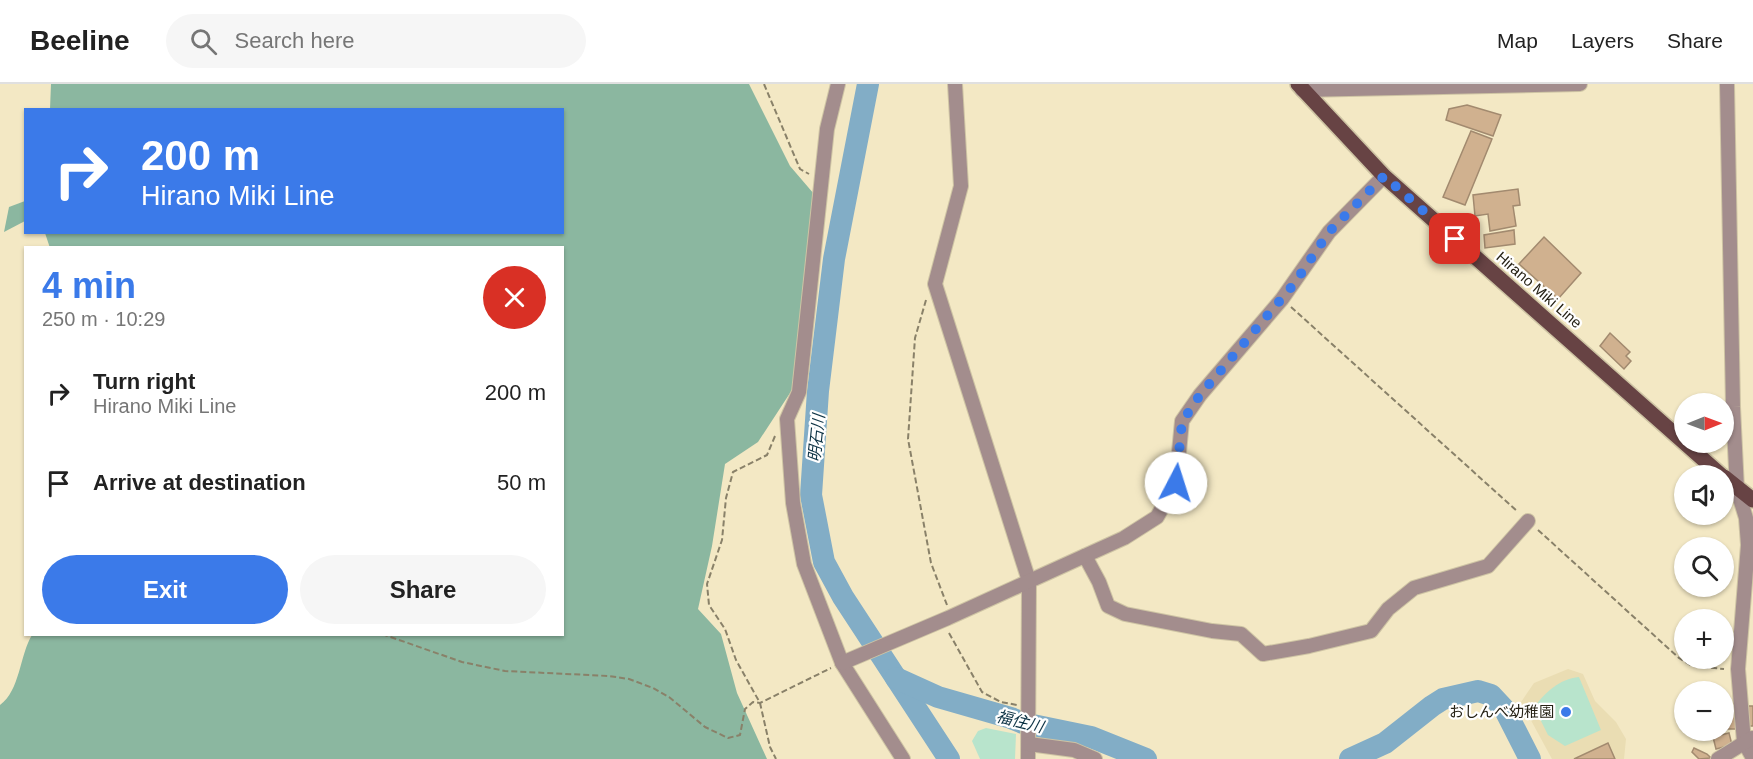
<!DOCTYPE html>
<html lang="en">
<head>
<meta charset="utf-8">
<style>
	:root { --surface:#fff; --page:#f6f6f6; --text:#222; --muted:#767676; --line:#e0e0e0; --accent:#3b7ae9 }
	body { margin:0; font-family:Helvetica,"Noto Sans JP",sans-serif; background:var(--page); color:var(--text); height:100vh; display:flex; flex-direction:column; font-size:22px; white-space:nowrap }
	* { box-sizing:border-box; margin:0 }
	p { font-size:20px; color:var(--muted) }
	.icon { flex:none; width:33px; height:33px; fill:none; stroke:currentColor; stroke-width:2; stroke-linecap:round; stroke-linejoin:round }
	.map { position:relative; flex:1; overflow:hidden }
	.side { position:absolute; left:24px; top:162px; width:540px; height:390px; display:flex; flex-direction:column; background:var(--surface); border-radius:0px; box-shadow:0 2px 4px #0004 }
	.side>* { flex:none }
	.hud { position:absolute; left:24px; top:24px; width:540px; height:126px; border-radius:0px; box-shadow:0 2px 4px #0004; background:#3b7ae9; color:#fff; overflow:hidden }
	.needle { width:39px; rotate:89deg }
	.controls { position:absolute; left:1674px; top:309px; display:grid; gap:12px }
	.controls a { display:grid; place-items:center; width:60px; height:60px; border-radius:50%; background:var(--surface); box-shadow:0 2px 4px #0004; font-size:30px }
	.pin { position:absolute; display:grid; place-items:center; width:51px; height:51px; color:#fff; margin:-26px; border-radius:12px; box-shadow:0 3px 9px #0006 }
	.me { position:absolute; width:66px; margin:-33px; rotate:5deg; stroke-linejoin:round; filter:drop-shadow(0 0 4px #0008) }
	.turn { display:flex; align-items:center; gap:21px; height:126px; padding:0 18px; font-size:27px }
	.turn .icon { width:78px; height:78px; stroke-width:2.5 }
	.turn b { display:block; font-size:42px; line-height:51px }
	.round { display:grid; place-items:center; flex:none; width:63px; height:63px; border-radius:32px; background:var(--page) }
	.summary { display:flex; align-items:center; justify-content:space-between; height:102px; padding:0 18px }
	h1 { font-size:36px; font-weight:800; line-height:45px; color:var(--accent) }
	.action { display:flex; gap:12px; margin-top:auto; padding:12px 18px }
	.action a { flex:1; height:69px; border-radius:36px; background:var(--accent); color:#fff; font-size:24px; font-weight:800; line-height:69px; text-align:center }
	.action a+a { background:var(--page); color:var(--text) }
	ul { padding:0; list-style:none }
	li { display:flex; align-items:center; gap:18px; height:90px; padding:0 18px }
	li div { flex:1 }
	li b { display:block; font-size:22px }
	li em { font-style:normal }
	header { display:flex; align-items:center; gap:36px; box-sizing:border-box; height:84px; padding:0 30px; background:var(--surface); border-bottom:2px solid var(--line) }
	header strong { font-size:28px }
	nav { display:flex; gap:33px; margin-inline-start:auto; font-size:21px }
	.search { width:420px; height:54px; background:var(--page); display:flex; align-items:center; gap:15px; box-sizing:border-box; padding:0 21px; border-radius:33px; color:var(--muted); font-size:22px }
	.map>svg:first-child { display:block }
</style>
</head>
<body>
<header>
<strong>Beeline</strong>
<div class="search"><svg class="icon" aria-label="search" viewBox="0 0 24 24"><circle cx="10" cy="10" r="6"/><path d="M15 15l6 6"/></svg>Search here</div>
<nav><a>Map</a><a>Layers</a><a>Share</a></nav>
</header>
<div class="map">
<svg width="1753" height="675" viewBox="0 0 1753 675">
	<rect width="100%" height="100%" fill="#f3e8c4"/>
	<path fill="#eaddb3" d="M1568 585 1583 590 1595 617 1616 638 1626 655 1624 675H1552L1521 618 1534 599Z"/>
	<g fill="#b8e4cc">
		<path d="M1579 593 1601 646 1565 662 1548 651 1534 623C1546 608 1559 595 1579 593Z"/>
		<path d="M986 644 1016 650 1015 675H980L972 657 978 647Z"/>
	</g>
	<g fill="#8bb7a0">
		<path d="M51 0H749L790 82 814 110 792 306 758 358 725 380 712 462 698 525 721 550 737 609 767 675H0V621C20 607 20 570 32 551L562 550V164H50L45 149 562 148V26L50 25Z"/>
		<path d="M25 117V137L4 148 9 123Z"/>
	</g>
	<g fill="none" stroke-linecap="round" stroke-linejoin="round">
		<g stroke="#82adc6" stroke-width="22">
			<path d="M868 0 834 175 818 307 811 411 824 478 843 513 949 675"/>
			<path d="M896 594 938 613 1011 634 1023 639 1091 653 1146 675"/>
			<path d="M1350 675 1385 659 1432 622 1443 615 1478 607 1491 611 1505 626 1530 675"/>
		</g>
	</g>
	<g fill="#d0b18f" stroke="#a28a6f" stroke-width="1.5">
		<path d="M1467 21 1501 31 1493 52 1446 36 1449 25Z"/>
		<path d="M1471 47 1492 55 1465 121 1443 113Z"/>
		<path d="M1518 105 1520 121 1513 122 1516 142 1490 147 1488 130 1475 132 1473 111Z"/>
		<path d="M1514 146 1515 160 1485 164 1484 151Z"/>
		<path d="M1544 153 1581 189 1558 215 1519 180Z"/>
		<path d="M1610 249 1630 268 1626 272 1631 277 1624 285 1600 262Z"/>
		<path d="M1745 622H1753V642H1746Z"/>
		<path d="M1724 625H1735L1736 645H1724Z"/>
		<path d="M1729 649 1732 661 1716 665 1713 653Z"/>
		<path d="M1608 659 1615 675H1574Z"/>
		<path d="M1694 664 1707 670 1711 674 1699 675 1692 668Z"/>
	</g>
	<g fill="none" stroke-linecap="round" stroke-linejoin="round">
		<g stroke="#cec4a4" stroke-width="16">
			<g id="minor">
				<path d="M838 0 827 45 799 308 787 335 793 419 804 480 842 579 903 675"/>
				<path d="M955 0 961 102 935 200 1029 497 1028 675"/>
				<path d="M1727 0 1733 323 1737 405 1746 434 1748 461 1738 585 1744 658 1753 674"/>
				<path d="M1302 6 1580 0"/>
				<path d="M1085 472 1099 498 1108 522 1125 530 1212 547 1241 550 1263 570 1309 562 1371 547 1388 525 1414 504 1488 482 1528 437"/>
				<path d="M842 579 948 534 1124 454 1157 433 1176 399 1182 337 1200 311 1282 215 1329 148 1384 92"/>
				<path d="M1029 660 1074 666 1095 675"/>
				<path d="M1718 675 1752 654"/>
			</g>
		</g>
		<g stroke="#cec4a4" stroke-width="18">
			<g id="primary">
				<path d="M1298 0 1384 92 1722 392"/>
				<path d="M1724 393 1753 416"/>
			</g>
		</g>
		<g stroke="#898169" stroke-width="2" stroke-dasharray="6 3" stroke-linecap="butt">
			<path d="M764 0 800 85 809 90"/>
			<path d="M926 216 915 254 908 355 931 479 947 521"/>
			<path d="M1291 223 1518 428"/>
			<path d="M775 352 767 371 733 388 726 414 722 456 707 500 709 521 725 545 736 576 760 619 770 663 776 675"/>
			<path d="M1538 446 1679 574 1692 582 1724 585"/>
			<path d="M949 549 982 608 1001 618 1017 621"/>
			<path d="M382 550 462 578 505 587 609 592 629 595 653 604 669 613 705 643 728 654 740 651 745 625 753 618 760 619 831 584"/>
		</g>
		<use href="#minor" stroke="#a38d8d" stroke-width="14"/>
		<use href="#primary" stroke="#674344" stroke-width="15"/>
	</g>
	<g fill="none" stroke-linecap="round" stroke-linejoin="round">
		<path stroke="#3b7ae9" stroke-width="10" stroke-dasharray="0 18" d="M1176 399 1182 338 1200 311 1294 200 1329 148 1384 92 1455 155"/>
	</g>
	<circle fill="#3b7ae9" stroke="#fff" stroke-width="2" cx="1566" cy="628" r="6"/>
	<g text-anchor="middle" stroke-width="4.5" stroke-linejoin="round" paint-order="stroke">
		<g font-size="15" fill="#262215" stroke="#fff">
			<text transform="translate(1539 206) rotate(41)" y="5">Hirano Miki Line</text>
		</g>
		<g font-size="15" fill="#262215" stroke="#fff" text-anchor="end">
			<text x="1554" y="633">おしんべ幼稚園</text>
		</g>
		<g font-size="16" font-style="italic" fill="#0d3345" stroke="#fff">
			<text transform="translate(816 354) rotate(-84)" y="6">明石川</text>
			<text transform="translate(1020 637) rotate(14)" y="6">福住川</text>
		</g>
	</g>
</svg>
<div class="controls">
<a><svg class="needle" viewBox="-14 -14 28 28"><path d="M0-13l5 13h-10z" fill="#e53935"/><path d="M0 13l5-13h-10z" fill="#767676"/></svg></a>
<a><svg class="icon" aria-label="sound" viewBox="0 0 24 24"><path d="M4 9h4l5-4v14l-5-4H4zM17 9q2 3 0 6"/></svg></a>
<a><svg class="icon" aria-label="search" viewBox="0 0 24 24"><circle cx="10" cy="10" r="6"/><path d="M15 15l6 6"/></svg></a>
<a>+</a>
<a>−</a>
</div>
<div class="pin" style="left:1455px;top:155px;background:#d93025"><svg class="icon" aria-label="arrive" viewBox="0 0 24 24"><path d="M6 21V4h12l-3 4 3 4H6"/></svg></div>
<svg class="me" style="left:1176px;top:399px" viewBox="-20 -20 40 40"><circle r="19" fill="#fff"/><path d="M0-13L10 11 0 6-10 11z" fill="#3b7ae9"/></svg>
<div class="hud">
<div class="turn"><svg class="icon" aria-label="right" viewBox="0 0 24 24"><path d="M7 20v-9h11M14 6l5 5-5 5"/></svg><div><b>200 m</b>Hirano Miki Line</div></div>
</div>
<section class="side">
<div class="summary"><div><h1>4 min</h1><p>250 m · 10:29</p></div><a class="round" style="background:#d93025;color:#fff"><svg class="icon" aria-label="close" viewBox="0 0 24 24"><path d="M6 6l12 12M18 6L6 18"/></svg></a></div>
<ul>
<li><svg class="icon" aria-label="right" viewBox="0 0 24 24"><path d="M7 20v-9h11M14 6l5 5-5 5"/></svg><div><b>Turn right</b><p>Hirano Miki Line</p></div><em>200 m</em></li>
<li><svg class="icon" aria-label="arrive" viewBox="0 0 24 24"><path d="M6 21V4h12l-3 4 3 4H6"/></svg><div><b>Arrive at destination</b></div><em>50 m</em></li>
</ul>
<div class="action"><a>Exit</a><a>Share</a></div>
</section>
</div>
</body>
</html>
